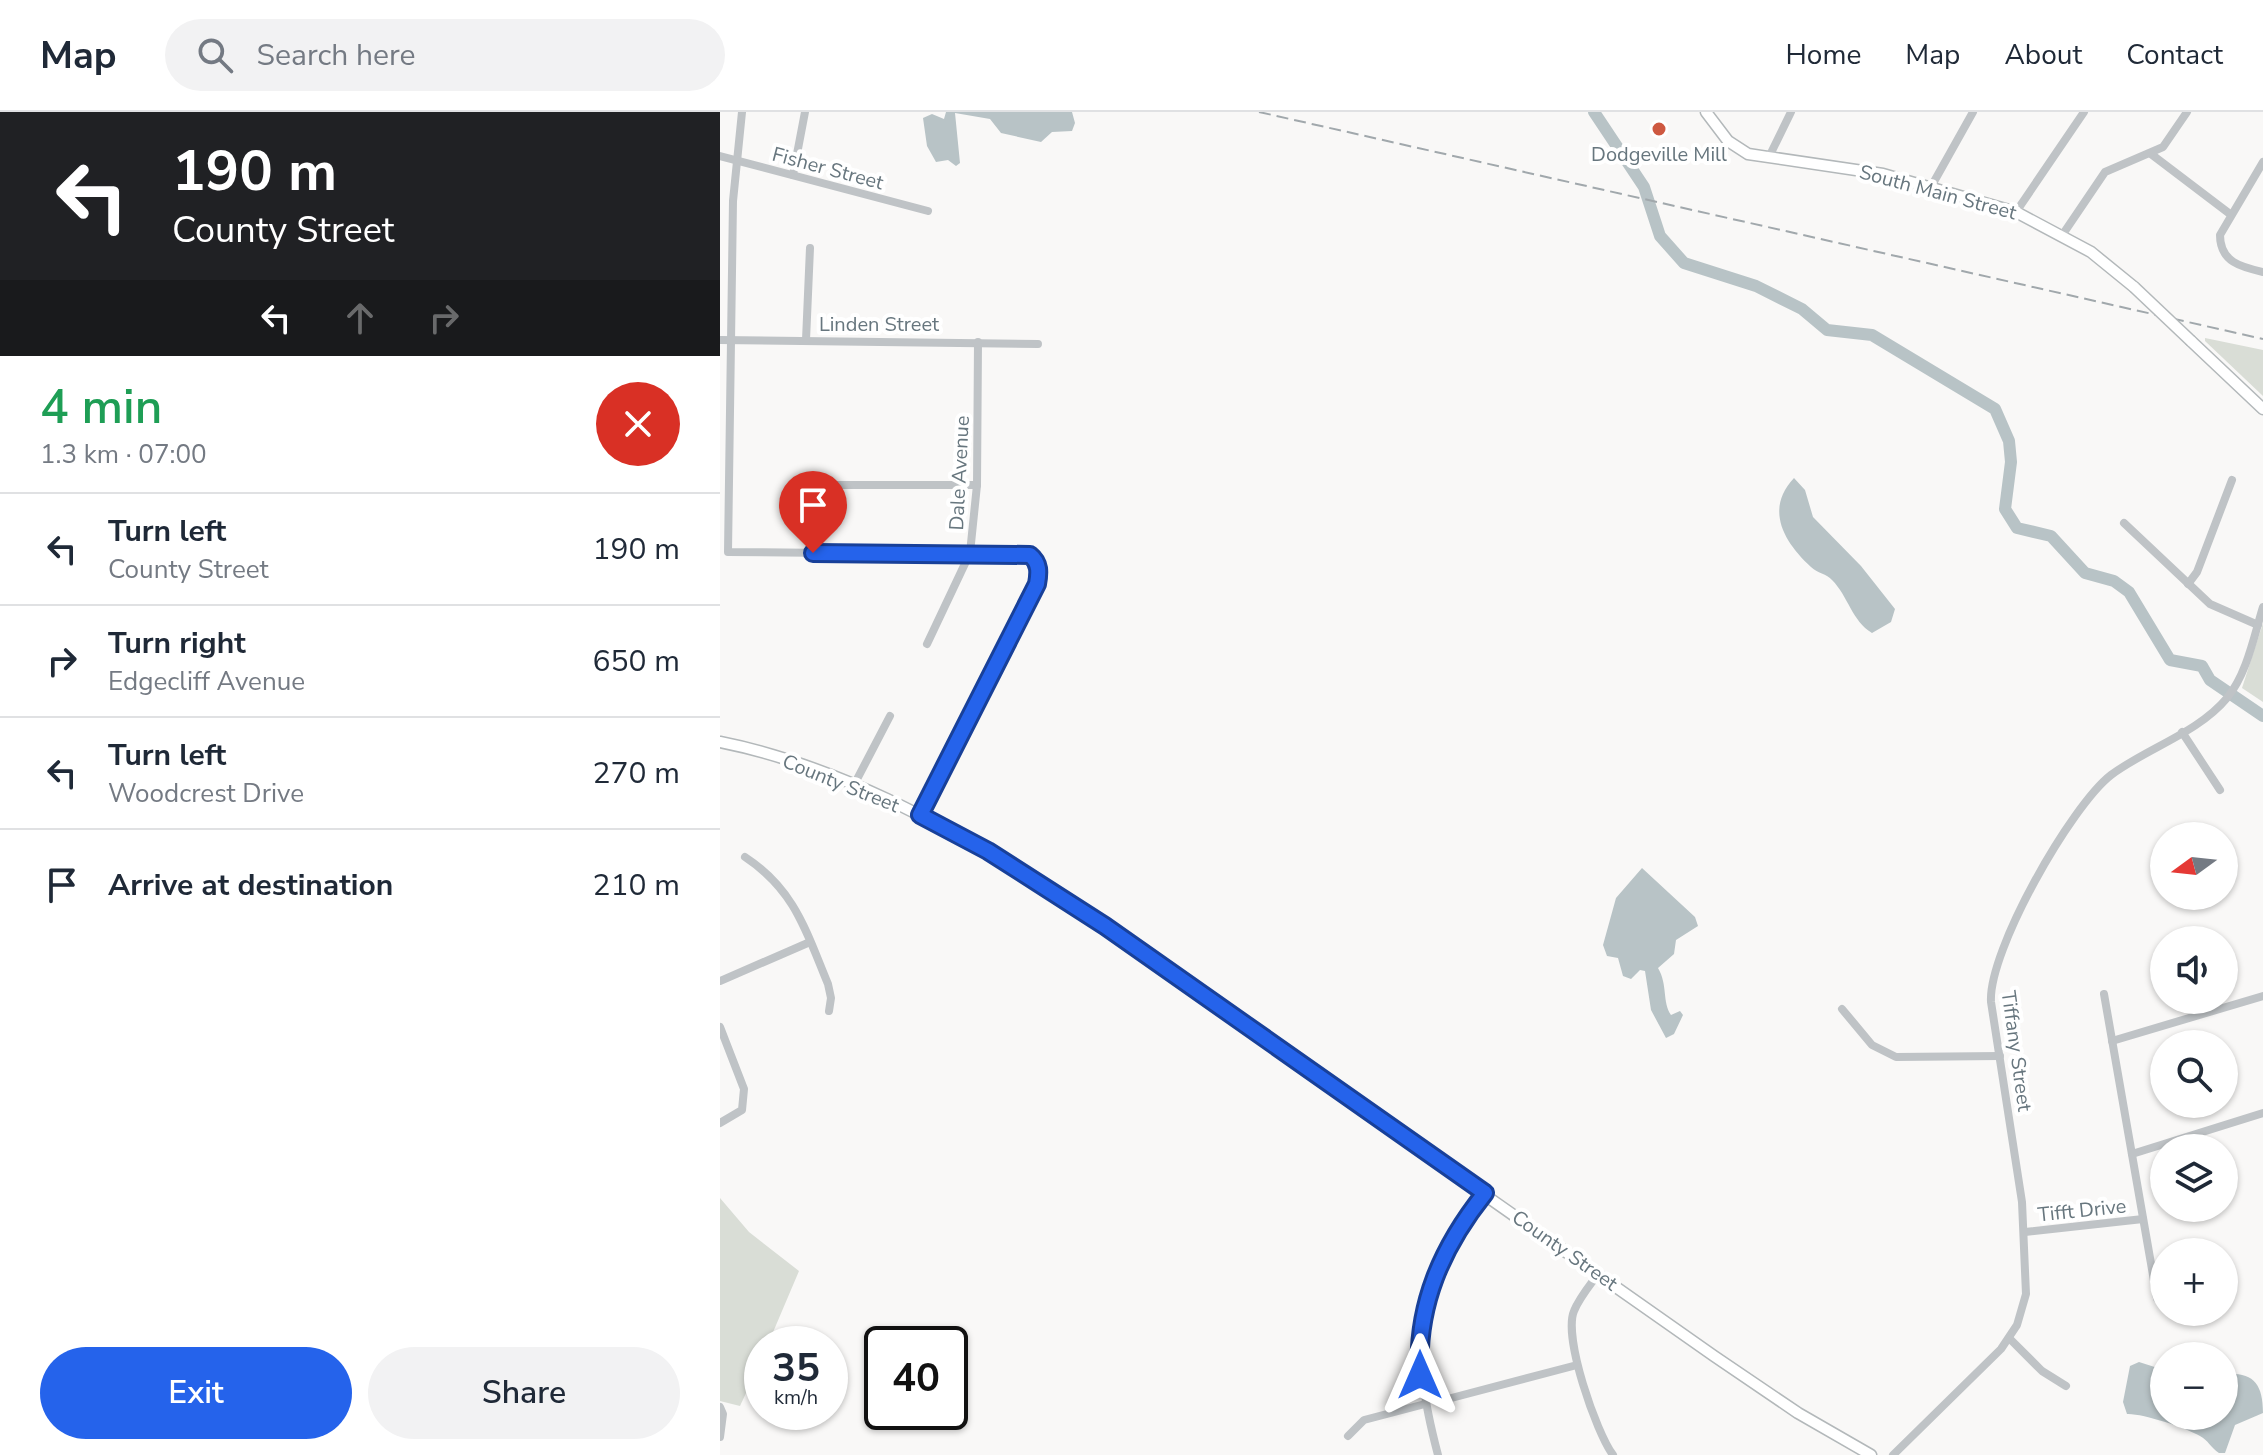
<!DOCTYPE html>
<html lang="en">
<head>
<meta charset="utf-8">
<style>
	:root { --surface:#fff; --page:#f2f2f3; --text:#1f2937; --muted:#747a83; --line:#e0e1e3; --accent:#2563eb }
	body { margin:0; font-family:"Nunito Sans",sans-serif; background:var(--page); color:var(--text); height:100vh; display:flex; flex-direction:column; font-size:30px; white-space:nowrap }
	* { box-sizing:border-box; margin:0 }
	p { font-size:26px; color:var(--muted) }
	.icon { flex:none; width:44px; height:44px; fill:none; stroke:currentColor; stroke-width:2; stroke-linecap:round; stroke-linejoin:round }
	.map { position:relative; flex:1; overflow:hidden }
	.details { display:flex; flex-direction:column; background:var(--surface); width:720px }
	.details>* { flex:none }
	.banner { background:#202124; color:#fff; overflow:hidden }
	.needle { width:52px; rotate:255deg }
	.controls { position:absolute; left:1430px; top:710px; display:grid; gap:16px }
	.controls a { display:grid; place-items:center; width:88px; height:88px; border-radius:50%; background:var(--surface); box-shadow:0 2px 6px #0004; font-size:40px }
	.speed { position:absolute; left:24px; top:1214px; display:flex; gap:16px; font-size:40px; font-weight:700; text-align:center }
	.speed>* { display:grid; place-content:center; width:104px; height:104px; border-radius:50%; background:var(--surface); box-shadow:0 2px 6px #0004; line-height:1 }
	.speed small { font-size:20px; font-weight:400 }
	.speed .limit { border:4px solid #111; border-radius:12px; background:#fff; color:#111 }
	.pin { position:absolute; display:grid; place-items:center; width:68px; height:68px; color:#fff; margin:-82px -34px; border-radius:50% 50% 50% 0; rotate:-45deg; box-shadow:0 0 8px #0007 }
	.pin .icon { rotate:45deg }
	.me { position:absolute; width:88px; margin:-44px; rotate:0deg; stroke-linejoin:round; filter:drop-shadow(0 0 6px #0008) }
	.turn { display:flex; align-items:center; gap:28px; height:168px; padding:0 40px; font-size:36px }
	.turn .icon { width:104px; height:104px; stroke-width:2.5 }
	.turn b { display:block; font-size:56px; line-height:68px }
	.lanes { display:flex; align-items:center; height:76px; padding:0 40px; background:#0003; justify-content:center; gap:40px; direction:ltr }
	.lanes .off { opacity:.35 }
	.round { display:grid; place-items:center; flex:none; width:84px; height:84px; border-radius:42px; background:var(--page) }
	.head { display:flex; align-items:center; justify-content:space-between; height:136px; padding:0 40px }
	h1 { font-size:48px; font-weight:600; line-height:60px; color:#1e9e55 }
	.primary-button { display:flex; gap:16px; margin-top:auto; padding:16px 40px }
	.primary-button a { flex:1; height:92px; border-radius:48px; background:var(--accent); color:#fff; font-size:32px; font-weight:600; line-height:92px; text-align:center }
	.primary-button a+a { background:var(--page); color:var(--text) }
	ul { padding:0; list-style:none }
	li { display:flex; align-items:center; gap:24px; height:112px; padding:0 40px; border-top:2px solid var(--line) }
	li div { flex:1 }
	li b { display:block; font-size:30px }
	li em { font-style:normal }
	header { display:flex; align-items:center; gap:48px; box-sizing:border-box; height:112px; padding:0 40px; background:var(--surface); border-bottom:2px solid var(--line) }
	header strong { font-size:38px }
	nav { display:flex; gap:44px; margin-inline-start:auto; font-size:28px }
	.search { width:560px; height:72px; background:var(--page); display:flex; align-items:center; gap:20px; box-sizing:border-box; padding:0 28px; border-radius:44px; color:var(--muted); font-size:30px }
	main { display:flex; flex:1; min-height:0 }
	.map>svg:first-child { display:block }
</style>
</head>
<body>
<header>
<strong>Map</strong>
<div class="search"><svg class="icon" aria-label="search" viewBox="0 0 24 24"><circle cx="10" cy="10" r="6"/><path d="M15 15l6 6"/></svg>Search here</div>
<nav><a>Home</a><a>Map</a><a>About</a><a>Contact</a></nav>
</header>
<main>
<section class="details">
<div class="banner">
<div class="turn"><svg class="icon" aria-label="left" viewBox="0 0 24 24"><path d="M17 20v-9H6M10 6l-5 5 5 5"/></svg><div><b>190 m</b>County Street</div></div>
<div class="lanes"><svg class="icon" aria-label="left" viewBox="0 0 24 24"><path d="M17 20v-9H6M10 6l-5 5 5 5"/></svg><svg class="icon off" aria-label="ahead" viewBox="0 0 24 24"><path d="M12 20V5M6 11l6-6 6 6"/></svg><svg class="icon off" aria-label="right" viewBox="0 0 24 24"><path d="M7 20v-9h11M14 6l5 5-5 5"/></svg></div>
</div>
<div class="head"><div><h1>4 min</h1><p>1.3 km · 07:00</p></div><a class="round" style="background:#d93025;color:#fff"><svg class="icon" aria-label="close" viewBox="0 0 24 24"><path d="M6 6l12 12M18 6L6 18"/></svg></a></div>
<ul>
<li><svg class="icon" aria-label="left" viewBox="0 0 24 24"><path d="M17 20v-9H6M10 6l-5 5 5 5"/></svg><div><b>Turn left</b><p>County Street</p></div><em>190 m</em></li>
<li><svg class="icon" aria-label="right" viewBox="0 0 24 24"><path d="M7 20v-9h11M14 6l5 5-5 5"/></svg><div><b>Turn right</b><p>Edgecliff Avenue</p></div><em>650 m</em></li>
<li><svg class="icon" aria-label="left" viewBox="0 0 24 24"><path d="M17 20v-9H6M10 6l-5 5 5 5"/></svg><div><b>Turn left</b><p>Woodcrest Drive</p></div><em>270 m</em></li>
<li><svg class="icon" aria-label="arrive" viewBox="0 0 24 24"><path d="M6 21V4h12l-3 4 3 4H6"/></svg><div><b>Arrive at destination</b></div><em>210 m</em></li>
</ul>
<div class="primary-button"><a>Exit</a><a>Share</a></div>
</section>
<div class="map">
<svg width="1543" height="1343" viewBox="0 0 1543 1343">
	<rect width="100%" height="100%" fill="#f9f8f7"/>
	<g fill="#d9ddd6">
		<path d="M1485 226 1543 238V284L1485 229Z"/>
		<path d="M1543 511V590L1522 576Z"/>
		<path d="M0 1086 29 1120 79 1159 48 1232H42V1247L20 1294 0 1289Z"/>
	</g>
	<g fill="#b8c3c6">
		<path d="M226 0H352L355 11 352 19 332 20 321 30 281 21 270 7 235 1 240 51 236 54 228 48 216 50 207 34 203 6 212 2 224 7Z"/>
		<path d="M1074 366 1085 378 1093 405 1141 454 1175 497 1171 510 1152 521C1132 509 1128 484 1112 468 1107 462 1097 461 1091 455 1063 429 1045 397 1074 366Z"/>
		<path d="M922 756 975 805 978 814 956 828 954 842 938 856C948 873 942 890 951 903L960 899 963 903 954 922 946 926 931 898 925 859 920 858 911 867 903 864 898 846 887 844 883 833 896 786Z"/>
		<path d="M1419 1250 1444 1258V1304H1504V1262C1533 1260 1543 1271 1543 1301L1515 1313 1505 1341H1499C1491 1336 1488 1328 1480 1324 1467 1316 1421 1301 1407 1302L1403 1290 1410 1254Z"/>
	</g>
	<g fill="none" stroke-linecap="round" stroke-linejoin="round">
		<path stroke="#b8c3c6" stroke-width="12" d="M874 0 924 75 940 124 964 151 1036 174 1082 197 1107 218 1152 223 1275 297 1289 329 1291 350 1285 397 1297 416 1331 424 1365 461 1394 469 1409 480 1450 548 1482 554 1490 568 1543 604"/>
		<g stroke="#b3b8ba" stroke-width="13">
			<g id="major">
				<path d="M986 0 1008 29 1028 42 1163 62 1296 100 1371 140 1414 175"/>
				<path d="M1471 229 1543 297"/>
				<path d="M0 630C116 653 222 712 322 772L994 1244 1078 1301 1151 1343"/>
			</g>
		</g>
		<g stroke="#bfc3c6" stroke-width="8">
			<path d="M22 0 13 89 8 440 310 443 319 459 304 500 200 703"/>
			<path d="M1431 42 1510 102"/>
			<path d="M0 44 208 99"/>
			<path d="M1049 45 1071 0"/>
			<path d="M1543 50 1500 123C1500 150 1521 155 1543 160"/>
			<path d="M73 63 85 0"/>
			<path d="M1211 75 1253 0"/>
			<path d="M1296 100 1364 0"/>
			<path d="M1343 122 1385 60 1443 35 1467 0"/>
			<path d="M0 228 318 232"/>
			<path d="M86 228 90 136"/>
			<path d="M118 373H257"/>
			<path d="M1404 411 1490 492 1538 513"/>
			<path d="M1468 472 1477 460 1512 368"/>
			<path d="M207 532 250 441 257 373 258 230"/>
			<path d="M1462 620 1500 678"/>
			<path d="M134 673 170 604"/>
			<path d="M25 745C75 778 86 819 108 872L111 886 109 899"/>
			<path d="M0 869 90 830"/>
			<path d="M1384 882 1437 1186"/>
			<path d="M1122 897 1152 933 1176 945 1280 944"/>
			<path d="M0 915 24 977 22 998 0 1011"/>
			<path d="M1392 929 1543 884"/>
			<path d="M1412 1042 1543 1001"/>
			<path d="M1305 1120 1423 1107"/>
			<path d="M878 1162C870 1173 859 1186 854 1199 843 1225 876 1320 893 1343"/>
			<path d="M1289 1226 1322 1259 1346 1274"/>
			<path d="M720 1289 857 1253"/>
			<path d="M0 1295 3 1302 0 1325"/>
			<path d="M628 1324 644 1308 705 1292"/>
			<path d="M718 1343C689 1233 693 1174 765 1081"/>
			<path d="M1173 1343 1281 1237 1297 1213 1306 1182 1302 1090 1271 890C1268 839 1351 694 1391 663 1427 636 1478 621 1507 586 1527 562 1534 524 1543 495"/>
		</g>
		<use href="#major" stroke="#fff" stroke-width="10"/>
		<path stroke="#a1a8ac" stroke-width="2" stroke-dasharray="12 6" stroke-linecap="butt" d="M539 0 1543 227"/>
		<g stroke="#b3b8ba" stroke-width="13" stroke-linecap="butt">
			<path id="major-bridge" d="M1414 175 1471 229"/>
		</g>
		<use href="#major-bridge" stroke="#fff" stroke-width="10"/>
	</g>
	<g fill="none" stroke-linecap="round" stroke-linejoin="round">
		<g stroke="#184099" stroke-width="20">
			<path id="route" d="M93 441 310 443C320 451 319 461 317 472L200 703 268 739 385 814 765 1081C722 1135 696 1193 700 1263"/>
		</g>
		<use href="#route" stroke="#2563eb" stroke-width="14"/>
	</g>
	<circle fill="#ce5941" stroke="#fff" stroke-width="3" cx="939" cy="17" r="8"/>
	<g text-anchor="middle" stroke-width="8" stroke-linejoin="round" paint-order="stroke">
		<g font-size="20" fill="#67767e" stroke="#fff">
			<text x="939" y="49">Dodgeville Mill</text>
		</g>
		<g font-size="20" fill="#67767e" stroke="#fff">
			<text transform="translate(108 56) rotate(15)" y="7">Fisher Street</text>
			<text transform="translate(1218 80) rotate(15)" y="7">South Main Street</text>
			<text x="159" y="219">Linden Street</text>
			<text transform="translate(239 361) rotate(-87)" y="7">Dale Avenue</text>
			<text transform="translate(121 671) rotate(22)" y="7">County Street</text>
			<text transform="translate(1297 939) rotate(82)" y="7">Tiffany Street</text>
			<text transform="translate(1362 1098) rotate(-6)" y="7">Tifft Drive</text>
			<text transform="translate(845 1138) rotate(35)" y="7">County Street</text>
		</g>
	</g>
</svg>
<div class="controls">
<a><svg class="needle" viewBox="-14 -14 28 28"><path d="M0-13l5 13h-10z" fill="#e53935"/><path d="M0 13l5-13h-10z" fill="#747a83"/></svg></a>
<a><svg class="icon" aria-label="sound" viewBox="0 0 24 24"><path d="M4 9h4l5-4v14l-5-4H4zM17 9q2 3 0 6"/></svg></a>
<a><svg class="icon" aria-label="search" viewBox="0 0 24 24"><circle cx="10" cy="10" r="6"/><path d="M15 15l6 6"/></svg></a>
<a><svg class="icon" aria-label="layers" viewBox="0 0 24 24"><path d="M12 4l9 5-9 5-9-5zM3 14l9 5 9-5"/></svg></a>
<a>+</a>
<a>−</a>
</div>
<div class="speed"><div>35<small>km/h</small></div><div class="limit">40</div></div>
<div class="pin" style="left:93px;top:441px;background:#d93025"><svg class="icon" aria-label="arrive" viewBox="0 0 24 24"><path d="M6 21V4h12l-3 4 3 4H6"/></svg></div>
<svg class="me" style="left:700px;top:1263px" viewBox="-20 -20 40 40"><path d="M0-17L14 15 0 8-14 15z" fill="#2563eb" stroke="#fff" stroke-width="4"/></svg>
</div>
</main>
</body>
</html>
